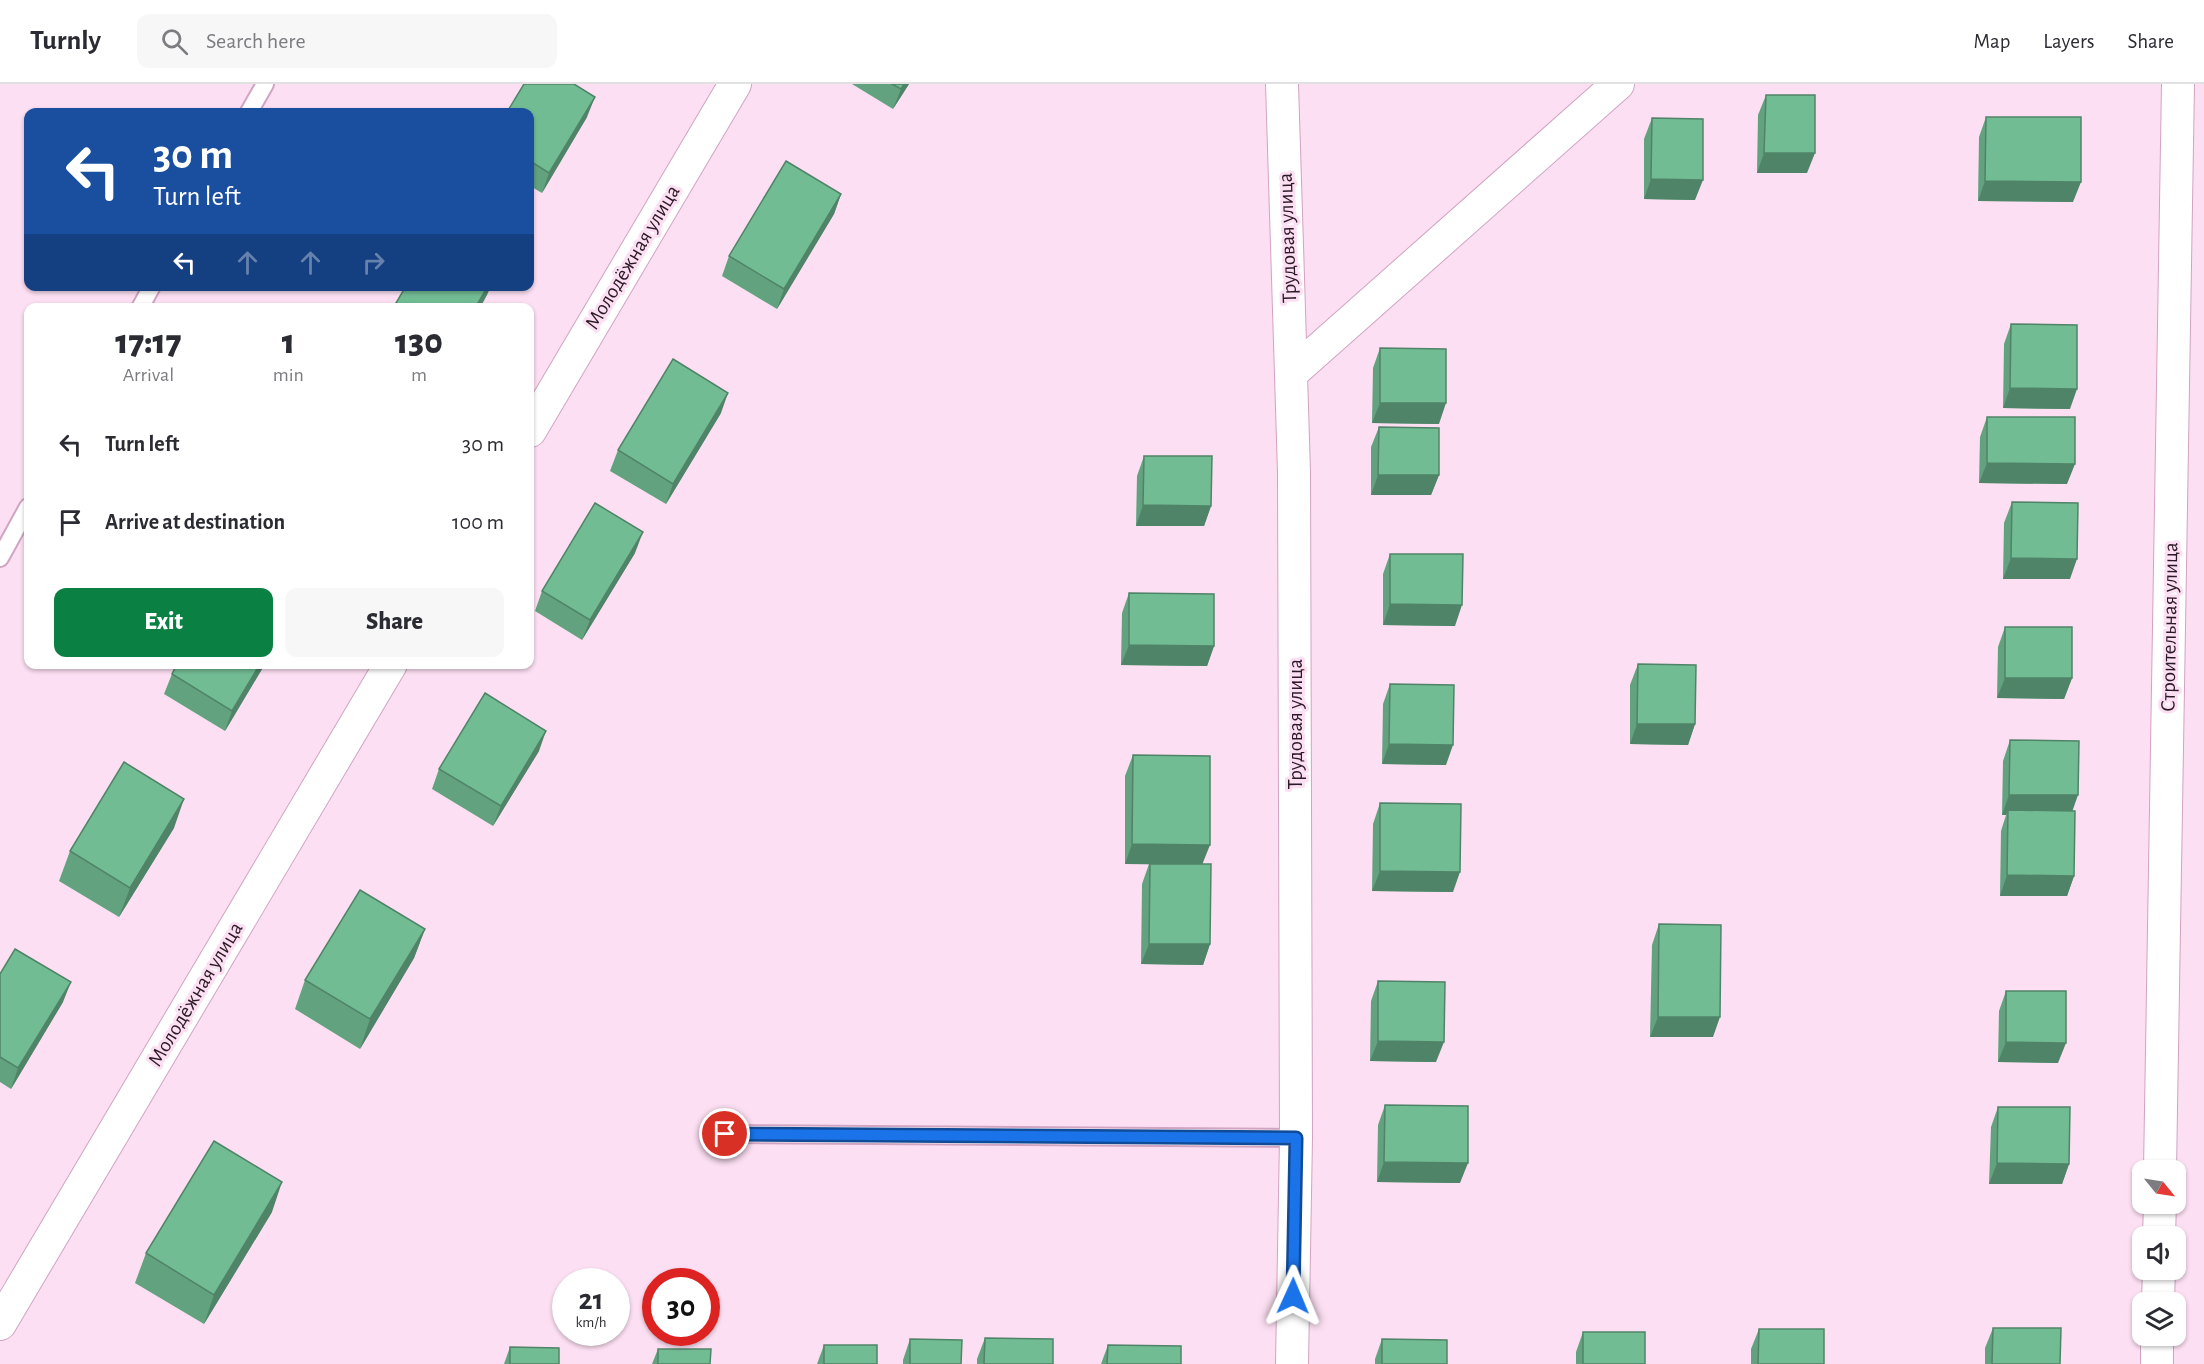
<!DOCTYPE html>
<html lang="en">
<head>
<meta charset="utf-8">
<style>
	:root { --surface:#fff; --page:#f7f7f7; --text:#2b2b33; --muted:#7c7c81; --line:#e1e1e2; --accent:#0b8043 }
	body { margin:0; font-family:"Alegreya Sans",sans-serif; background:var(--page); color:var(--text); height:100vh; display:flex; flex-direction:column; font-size:22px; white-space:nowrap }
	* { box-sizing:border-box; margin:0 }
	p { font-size:20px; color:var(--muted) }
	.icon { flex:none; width:33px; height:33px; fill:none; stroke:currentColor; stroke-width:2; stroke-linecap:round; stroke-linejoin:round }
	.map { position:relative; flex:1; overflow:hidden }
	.panel { position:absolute; left:24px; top:219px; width:510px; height:366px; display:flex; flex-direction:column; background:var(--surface); border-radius:12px; box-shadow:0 2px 4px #0004 }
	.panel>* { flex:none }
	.hud { position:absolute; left:24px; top:24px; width:510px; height:183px; border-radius:12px; box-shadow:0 2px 4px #0004; background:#1a4fa0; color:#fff; overflow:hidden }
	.needle { width:39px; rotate:120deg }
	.buttons { position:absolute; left:2132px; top:1076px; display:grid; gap:12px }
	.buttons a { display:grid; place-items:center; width:54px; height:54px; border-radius:12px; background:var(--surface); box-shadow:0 2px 4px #0004; font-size:30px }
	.speed { position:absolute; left:552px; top:1184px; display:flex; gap:12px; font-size:30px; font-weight:700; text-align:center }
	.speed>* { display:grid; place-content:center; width:78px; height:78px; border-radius:50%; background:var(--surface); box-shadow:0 2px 4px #0004; line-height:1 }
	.speed small { font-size:15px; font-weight:400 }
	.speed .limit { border:9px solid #d22; background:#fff; color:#111 }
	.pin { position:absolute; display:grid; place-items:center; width:51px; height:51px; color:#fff; margin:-26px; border:3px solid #fff; border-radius:50%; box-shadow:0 2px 6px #0007 }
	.me { position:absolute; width:66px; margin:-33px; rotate:1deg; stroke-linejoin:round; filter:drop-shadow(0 0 4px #0008) }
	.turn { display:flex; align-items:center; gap:21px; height:126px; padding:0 30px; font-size:27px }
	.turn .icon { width:78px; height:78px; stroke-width:2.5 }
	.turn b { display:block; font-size:42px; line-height:51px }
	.lanes { display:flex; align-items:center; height:57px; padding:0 30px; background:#0003; justify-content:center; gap:30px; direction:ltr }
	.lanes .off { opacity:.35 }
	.eta { display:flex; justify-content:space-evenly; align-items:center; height:102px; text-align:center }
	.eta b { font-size:36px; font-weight:800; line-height:42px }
	.cta { display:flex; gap:12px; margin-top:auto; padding:12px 30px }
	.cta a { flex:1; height:69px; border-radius:12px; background:var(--accent); color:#fff; font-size:24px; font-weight:800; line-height:69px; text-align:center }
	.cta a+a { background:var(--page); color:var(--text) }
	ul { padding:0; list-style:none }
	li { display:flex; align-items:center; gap:18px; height:78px; padding:0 30px }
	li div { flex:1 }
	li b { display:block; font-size:22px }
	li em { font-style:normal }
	header { display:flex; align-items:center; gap:36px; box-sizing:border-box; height:84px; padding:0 30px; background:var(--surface); border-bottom:2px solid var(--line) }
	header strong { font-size:28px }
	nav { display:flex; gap:33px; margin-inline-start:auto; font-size:21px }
	.search { width:420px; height:54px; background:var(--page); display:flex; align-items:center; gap:15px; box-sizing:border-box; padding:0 21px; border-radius:12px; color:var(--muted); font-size:22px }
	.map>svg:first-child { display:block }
</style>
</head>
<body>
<header>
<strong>Turnly</strong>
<div class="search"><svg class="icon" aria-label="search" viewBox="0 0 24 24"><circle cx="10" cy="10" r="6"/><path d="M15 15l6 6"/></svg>Search here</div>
<nav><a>Map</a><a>Layers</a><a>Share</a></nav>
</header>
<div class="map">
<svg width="2204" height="1280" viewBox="0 0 2204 1280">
	<rect width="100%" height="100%" fill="#fcdff2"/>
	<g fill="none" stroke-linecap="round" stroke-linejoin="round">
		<g stroke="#d1a4c2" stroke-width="20">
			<g id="lane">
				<path d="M249 28 265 0"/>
				<path d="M140 224 152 202"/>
				<path d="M0 474 28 423"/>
				<path d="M725 1050 1296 1054"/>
			</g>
		</g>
		<g stroke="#d1a4c2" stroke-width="34">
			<g id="street">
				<path d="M1282 0 1294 388 1296 1054 1292 1280"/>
				<path d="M1292 289 1618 0"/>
				<path d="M530 347 735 0"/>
				<path d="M2160 1086 2178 0"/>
				<path d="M2159 1152 2160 1119"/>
				<path d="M2158 1218 2159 1185"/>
				<path d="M0 1240 391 580"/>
				<path d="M2157 1280V1251"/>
			</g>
		</g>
		<use href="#lane" stroke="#fff" stroke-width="16"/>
		<use href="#street" stroke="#fff" stroke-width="32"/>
	</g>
	<g fill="#62a27f">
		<path d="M852 0H909L893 25Z"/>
		<path d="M1766 11 1807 89H1757L1758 31Z"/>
		<path d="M530 28 587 33 542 109 530 102Z"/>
		<path d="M1986 33 2073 118 1978 117 1979 53Z"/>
		<path d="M1652 34 1695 116 1644 115V55Z"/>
		<path d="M841 110 834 130 777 225 722 192 729 172Z"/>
		<path d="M2011 240 2070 325 2003 324 2004 260Z"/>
		<path d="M1380 264 1439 340 1372 339 1373 284Z"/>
		<path d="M721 329 666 420 610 387 618 366Z"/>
		<path d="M1987 333 2067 400 1979 399 1980 353Z"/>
		<path d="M1379 343 1439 391 1431 411H1371V363Z"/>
		<path d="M1144 372 1211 422 1204 442H1136L1137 392Z"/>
		<path d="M2012 418 2070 495H2003L2004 439Z"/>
		<path d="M635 469 582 556 535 527 542 507Z"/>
		<path d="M1390 470 1455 542 1383 541V490Z"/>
		<path d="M1129 509 1214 562 1207 582 1121 581 1122 529Z"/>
		<path d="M2005 543 2072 594 2064 615 1997 614 1998 563Z"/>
		<path d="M265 580 225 647 164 610 172 590Z"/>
		<path d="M1638 580 1695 640 1688 661 1630 660V601Z"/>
		<path d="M1390 600 1446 681 1382 680 1383 620Z"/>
		<path d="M2010 656 2072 727 2074 792 2067 812H2000L2001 747 2006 731H2002L2003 677Z"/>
		<path d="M539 667 493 742 432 705 439 685Z"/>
		<path d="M1133 671 1203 780 1210 860 1203 881 1141 880 1142 800 1149 780H1125V692Z"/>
		<path d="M1380 719 1453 808 1372 807 1373 740Z"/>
		<path d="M174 744 119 833 59 797 70 767Z"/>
		<path d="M1659 840 1713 953H1650L1652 861Z"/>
		<path d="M425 845 414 874 360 965 295 925 305 896Z"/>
		<path d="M0 890 63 918 11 1005 0 998Z"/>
		<path d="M1378 897 1436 978 1370 977 1371 917Z"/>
		<path d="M2006 907 2058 979 1998 978 1999 927Z"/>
		<path d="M1385 1021 1460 1099 1377 1098 1378 1041Z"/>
		<path d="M1998 1023 2069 1080 2062 1100H1989L1991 1043Z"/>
		<path d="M272 1128 204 1240 135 1199 146 1169Z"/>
		<path d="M1993 1244 2060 1280H1985V1264Z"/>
		<path d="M1759 1245 1824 1280H1751V1265Z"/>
		<path d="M1583 1248 1645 1280H1576V1268Z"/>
		<path d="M985 1254 1053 1280H977V1275Z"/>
		<path d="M910 1255 961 1280H903V1276Z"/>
		<path d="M1382 1255 1447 1280H1375V1275Z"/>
		<path d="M824 1261 877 1280H817Z"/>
		<path d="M1108 1261 1181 1280H1101Z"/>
		<path d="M510 1263 559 1280H504Z"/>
		<path d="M658 1265 710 1280H652Z"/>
	</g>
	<g fill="#508468">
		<path d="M904 0H909L893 25 901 5Z"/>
		<path d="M595 13 587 33 542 109 549 89Z"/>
		<path d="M1764 69H1815L1807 89H1757Z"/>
		<path d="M1651 95 1703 96 1695 116 1644 115Z"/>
		<path d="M1985 97 2081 98 2073 118 1978 117Z"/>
		<path d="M841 110 834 130 777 225 784 205Z"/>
		<path d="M488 202H491L487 211 480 224H475Z"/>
		<path d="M2010 304 2077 305 2070 325 2003 324Z"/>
		<path d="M728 309 721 329 666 420 673 400Z"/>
		<path d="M1380 319H1446L1439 340 1372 339Z"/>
		<path d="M1987 379 2075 380 2067 400 1979 399Z"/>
		<path d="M1378 391H1439L1431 411H1371Z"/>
		<path d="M1143 421 1211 422 1204 442H1136Z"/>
		<path d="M643 448 635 469 582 556 590 536Z"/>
		<path d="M2011 474 2077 475 2070 495H2003Z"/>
		<path d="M1390 520 1462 521 1455 542 1383 541Z"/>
		<path d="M1129 561 1214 562 1207 582 1121 581Z"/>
		<path d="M260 580H265L225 647 232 627Z"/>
		<path d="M2005 594H2072L2064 615 1997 614Z"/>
		<path d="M1637 640H1695L1688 661 1630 660Z"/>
		<path d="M546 647 539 667 493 742 501 722Z"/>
		<path d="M1389 660 1453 661 1446 681 1382 680Z"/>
		<path d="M2009 711H2078L2071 731 2008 726 2006 731H2002Z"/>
		<path d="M184 715 174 744 119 833 130 804Z"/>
		<path d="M1132 760 1210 761 1202 781 1125 780Z"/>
		<path d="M1380 787 1460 788 1453 808 1372 807Z"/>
		<path d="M2007 791 2074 792 2067 812H2000Z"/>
		<path d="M425 845 414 874 360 965 370 935Z"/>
		<path d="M1149 860H1210L1203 881 1141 880Z"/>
		<path d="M71 898 63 918 11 1005 18 984Z"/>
		<path d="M1658 933H1720L1713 953H1650Z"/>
		<path d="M1378 957 1444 958 1436 978 1370 977Z"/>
		<path d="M2006 958 2066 959 2058 979 1998 978Z"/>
		<path d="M1384 1078 1468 1079 1460 1099 1377 1098Z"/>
		<path d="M1997 1079 2069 1080 2062 1100H1989Z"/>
		<path d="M282 1098 272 1128 204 1240 214 1211Z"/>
	</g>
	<g fill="#72bc94" stroke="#508468" stroke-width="1.5">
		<path d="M524 0H574L595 13 549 89 530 77V28H507Z"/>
		<path d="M892 0H904L901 5Z"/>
		<path d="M1766 11H1815V69H1764Z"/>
		<path d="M1986 33H2081V98L1985 97Z"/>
		<path d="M1652 34 1703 35V96L1651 95Z"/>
		<path d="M786 77 841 110 784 205 729 172Z"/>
		<path d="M406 202H488L475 224H393Z"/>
		<path d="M2011 240 2077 241V305L2010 304Z"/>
		<path d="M1380 264 1446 265V319H1380Z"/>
		<path d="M673 275 728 309 673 400 618 366Z"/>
		<path d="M1987 333H2075V380L1987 379Z"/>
		<path d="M1379 343 1439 344V391H1378Z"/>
		<path d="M1144 372H1212L1211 422 1143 421Z"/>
		<path d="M2012 418 2078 419 2077 475 2011 474Z"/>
		<path d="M595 419 643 448 590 536 542 507Z"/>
		<path d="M1390 470H1463L1462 521 1390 520Z"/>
		<path d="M1129 509 1214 510V562L1129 561Z"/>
		<rect x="2005" y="543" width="67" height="51"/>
		<path d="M177 580H260L232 627 172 590Z"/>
		<path d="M1638 580 1696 581 1695 640H1637Z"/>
		<path d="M1390 600 1454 601 1453 661 1389 660Z"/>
		<path d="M485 609 546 647 501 722 439 685Z"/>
		<path d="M2010 656 2079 657 2078 711H2009Z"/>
		<path d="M1133 671 1210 672V761L1132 760Z"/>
		<path d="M124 678 184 715 130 804 70 767Z"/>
		<path d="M1380 719 1461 720 1460 788 1380 787Z"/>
		<path d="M2008 726 2075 727 2074 792 2007 791Z"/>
		<path d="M1150 780H1211L1210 860H1149Z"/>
		<path d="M360 806 425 845 370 935 305 896Z"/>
		<path d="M1659 840 1721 841 1720 933H1658Z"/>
		<path d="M15 865 71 898 18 984 0 973V890Z"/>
		<path d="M1378 897 1445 898 1444 958 1378 957Z"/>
		<path d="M2006 907H2066V959L2006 958Z"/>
		<path d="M1385 1021 1468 1022V1079L1384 1078Z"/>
		<path d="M1998 1023H2070L2069 1080 1997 1079Z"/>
		<path d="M214 1057 282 1098 214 1211 146 1169Z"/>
		<path d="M1993 1244H2061L2060 1280H1992Z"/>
		<path d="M1759 1245H1824V1280H1758Z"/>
		<rect x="1583" y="1248" width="62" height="32"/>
		<path d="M985 1254 1053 1255V1280H984Z"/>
		<path d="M910 1255 962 1256 961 1280H910Z"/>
		<path d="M1382 1255 1447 1256V1280H1382Z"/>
		<rect x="824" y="1261" width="53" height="19"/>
		<path d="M1108 1261 1181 1262V1280H1107Z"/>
		<path d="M510 1263 559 1264V1280H510Z"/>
		<path d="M658 1265H711L710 1280H658Z"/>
	</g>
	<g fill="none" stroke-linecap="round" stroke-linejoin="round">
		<g stroke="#114b97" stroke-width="15">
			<path id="route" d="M725 1050 1296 1054 1293 1212"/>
		</g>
		<use href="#route" stroke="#1a73e8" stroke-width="10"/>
	</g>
	<g text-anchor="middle" stroke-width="6" stroke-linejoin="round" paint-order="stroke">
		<g font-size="21" fill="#2a1a25" stroke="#fcdff2">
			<text transform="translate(1287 154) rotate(-92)" y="7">Трудовая улица</text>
			<text transform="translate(632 173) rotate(-59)" y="7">Молодёжная улица</text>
			<text transform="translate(2169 543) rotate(-89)" y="7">Строительная улица</text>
			<text transform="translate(1295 640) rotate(-90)" y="7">Трудовая улица</text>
			<text transform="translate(195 910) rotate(-59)" y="7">Молодёжная улица</text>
		</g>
	</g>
</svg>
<div class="buttons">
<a><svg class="needle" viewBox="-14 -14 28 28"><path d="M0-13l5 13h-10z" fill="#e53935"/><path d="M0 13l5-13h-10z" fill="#7c7c81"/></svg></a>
<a><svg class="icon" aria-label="sound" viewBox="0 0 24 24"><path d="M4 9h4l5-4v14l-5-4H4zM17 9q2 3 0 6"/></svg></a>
<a><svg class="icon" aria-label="layers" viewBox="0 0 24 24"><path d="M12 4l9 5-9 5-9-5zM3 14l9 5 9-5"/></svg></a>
</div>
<div class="speed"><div>21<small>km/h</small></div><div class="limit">30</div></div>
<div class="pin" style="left:725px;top:1050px;background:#d93025"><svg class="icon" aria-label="arrive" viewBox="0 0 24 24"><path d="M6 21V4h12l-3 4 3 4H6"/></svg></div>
<svg class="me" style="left:1293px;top:1212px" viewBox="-20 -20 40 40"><path d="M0-17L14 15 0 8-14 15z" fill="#1a73e8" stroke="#fff" stroke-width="4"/></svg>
<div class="hud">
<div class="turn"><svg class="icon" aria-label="left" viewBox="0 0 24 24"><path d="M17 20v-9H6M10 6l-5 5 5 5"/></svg><div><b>30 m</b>Turn left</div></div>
<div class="lanes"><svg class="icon" aria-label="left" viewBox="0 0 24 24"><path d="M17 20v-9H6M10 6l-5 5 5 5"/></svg><svg class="icon off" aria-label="ahead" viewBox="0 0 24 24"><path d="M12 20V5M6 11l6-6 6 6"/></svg><svg class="icon off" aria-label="ahead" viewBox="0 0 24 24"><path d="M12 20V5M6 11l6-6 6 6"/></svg><svg class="icon off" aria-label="right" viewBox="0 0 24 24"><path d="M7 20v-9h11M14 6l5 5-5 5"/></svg></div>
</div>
<section class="panel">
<div class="eta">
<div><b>17:17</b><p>Arrival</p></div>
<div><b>1</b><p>min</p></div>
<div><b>130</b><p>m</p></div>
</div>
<ul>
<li><svg class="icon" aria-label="left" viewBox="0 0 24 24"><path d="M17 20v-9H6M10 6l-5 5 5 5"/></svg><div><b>Turn left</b></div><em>30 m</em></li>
<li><svg class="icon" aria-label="arrive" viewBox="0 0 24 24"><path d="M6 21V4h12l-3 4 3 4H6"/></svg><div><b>Arrive at destination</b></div><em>100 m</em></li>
</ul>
<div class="cta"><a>Exit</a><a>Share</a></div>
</section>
</div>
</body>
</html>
